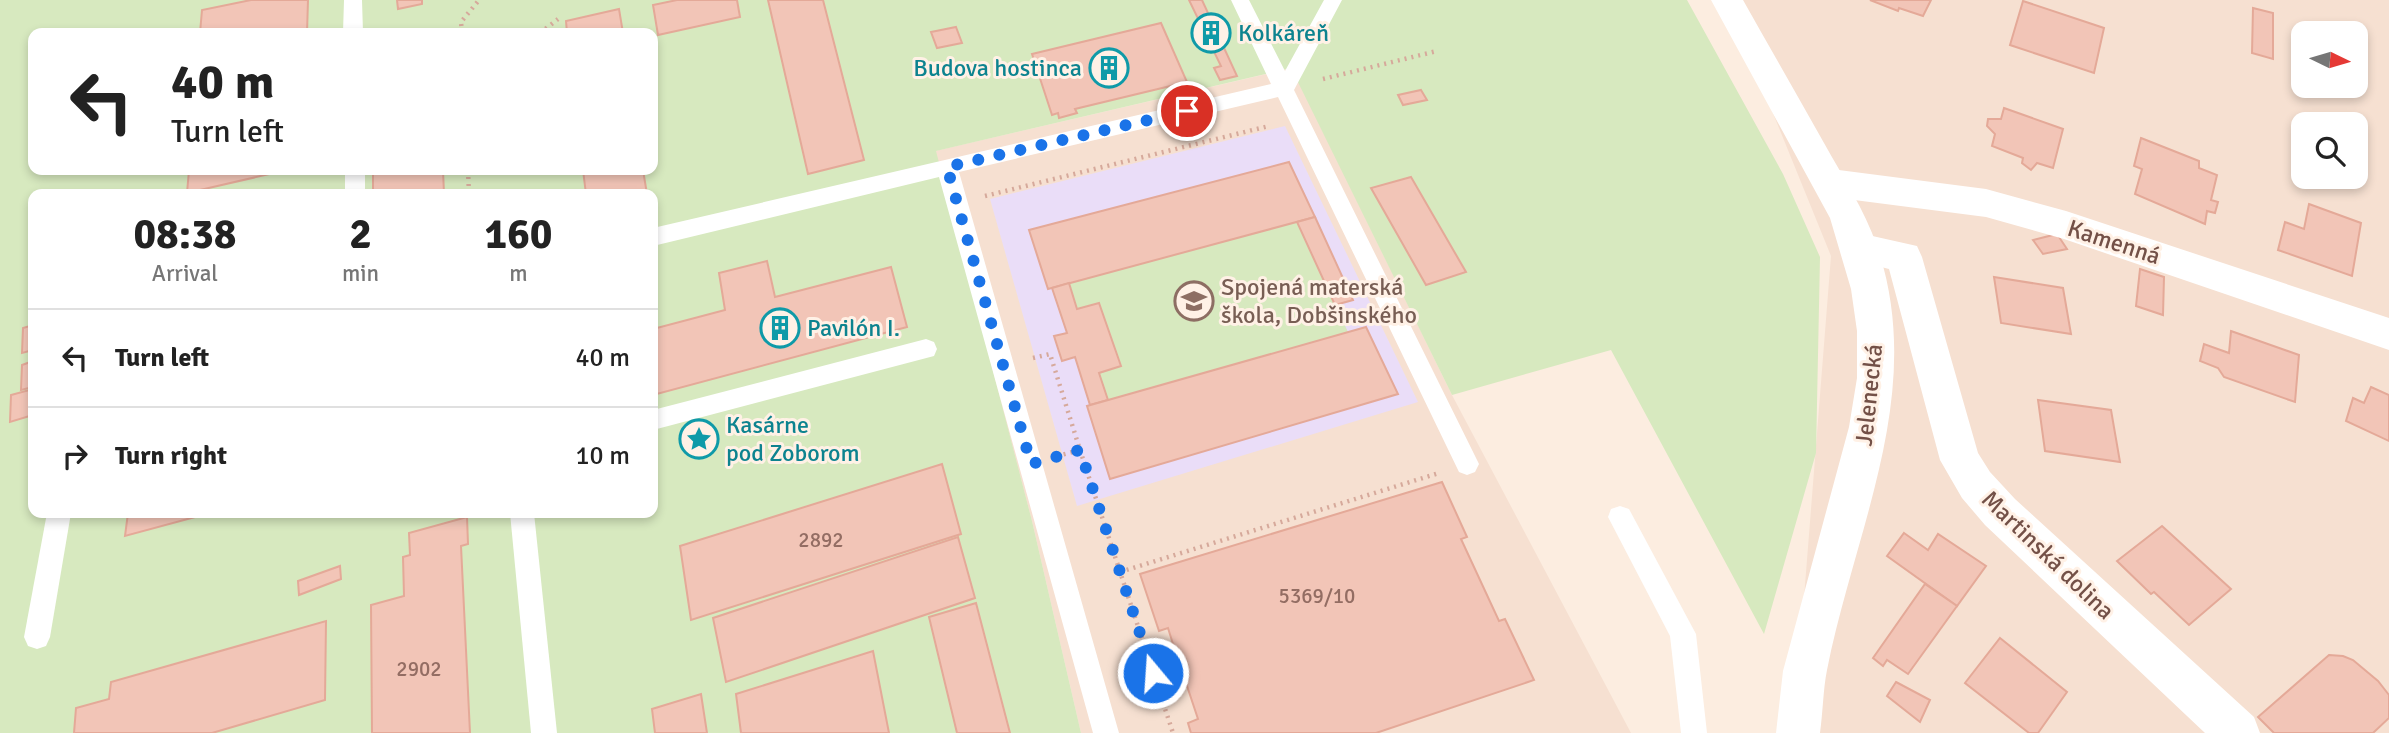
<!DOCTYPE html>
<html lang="en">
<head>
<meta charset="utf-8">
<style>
	:root { --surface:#fff; --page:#f6f6f6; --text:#222; --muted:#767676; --line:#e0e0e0 }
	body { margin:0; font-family:Signika,sans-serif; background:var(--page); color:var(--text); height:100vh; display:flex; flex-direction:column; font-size:26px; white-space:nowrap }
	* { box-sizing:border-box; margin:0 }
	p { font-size:23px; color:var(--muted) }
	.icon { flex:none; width:38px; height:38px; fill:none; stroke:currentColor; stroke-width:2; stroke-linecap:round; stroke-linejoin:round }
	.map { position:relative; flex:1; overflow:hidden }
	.panel { position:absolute; left:28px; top:189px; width:630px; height:329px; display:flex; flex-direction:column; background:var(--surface); border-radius:14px; box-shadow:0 4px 10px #0003 }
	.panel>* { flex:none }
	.hud { position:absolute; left:28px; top:28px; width:630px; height:147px; border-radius:14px; box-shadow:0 4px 10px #0003; background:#fff; color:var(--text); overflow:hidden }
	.needle { width:46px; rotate:95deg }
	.tools { position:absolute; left:2291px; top:21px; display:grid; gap:14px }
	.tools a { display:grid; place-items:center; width:77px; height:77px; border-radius:14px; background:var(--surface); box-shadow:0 4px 10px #0003; font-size:35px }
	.pin { position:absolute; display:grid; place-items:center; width:60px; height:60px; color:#fff; margin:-30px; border:4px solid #fff; border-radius:50%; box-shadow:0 2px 7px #0007 }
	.me { position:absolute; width:77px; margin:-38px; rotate:342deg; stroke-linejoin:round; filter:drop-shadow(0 0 5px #0008) }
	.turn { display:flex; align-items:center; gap:24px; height:147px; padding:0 28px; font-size:32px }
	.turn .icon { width:91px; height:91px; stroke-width:2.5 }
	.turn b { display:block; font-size:49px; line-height:60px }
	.eta { display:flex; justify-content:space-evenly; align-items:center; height:119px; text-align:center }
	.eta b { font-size:42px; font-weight:700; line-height:49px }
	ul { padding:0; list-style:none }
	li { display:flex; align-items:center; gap:21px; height:98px; padding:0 28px; border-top:2px solid var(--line) }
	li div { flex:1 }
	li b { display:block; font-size:26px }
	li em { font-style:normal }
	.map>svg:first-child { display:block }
</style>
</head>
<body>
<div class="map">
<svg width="2389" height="733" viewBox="0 0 2389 733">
	<rect width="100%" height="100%" fill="#fcede0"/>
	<g fill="#f6e0d1" fill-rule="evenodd">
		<path d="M1727 0H2389V733H1802V623L1831 256ZM2303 33H2356V86H2303ZM2303 124H2356V177H2303Z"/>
		<path d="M1292 68 1452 395 1631 733H1081L1032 521 935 151Z"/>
	</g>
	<path fill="#eaddf8" d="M1285 126 1418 402 1077 506 990 199Z"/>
	<g fill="#d7e9bf" fill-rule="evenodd">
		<path d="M0 0H1687L1783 174 1820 257 1816 453 1764 634 1611 350 1452 395 1291 68 936 151 1032 521 1081 733H0ZM33 33H653V170H33ZM33 194H653V513H33Z"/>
		<path d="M1297 222 1348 332 1108 400 1099 373 1121 366 1099 303 1077 309 1069 283Z"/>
	</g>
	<g fill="#f2c5b7" stroke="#e4a998" stroke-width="2">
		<path d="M251 0H308L307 33H200L202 10Z"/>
		<path d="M397 0H422V4L398 9Z"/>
		<path d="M677 0H737L740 17 658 35 653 5Z"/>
		<path d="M768 0H823L864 160 808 174Z"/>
		<path d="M1189 0H1202L1237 76 1220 80 1214 68 1221 66Z"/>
		<path d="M1870 0H1931L1923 16 1899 8 1898 11Z"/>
		<path d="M2023 1 2104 28 2094 73 2010 45Z"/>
		<path d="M2253 8 2273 13V59L2252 53Z"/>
		<path d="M619 9 623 33H567L566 21Z"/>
		<path d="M1161 23 1187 82 1075 109 1077 113 1059 118 1058 113 1052 115 1032 54Z"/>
		<path d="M956 27 962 43 937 48 931 32Z"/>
		<path d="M1421 90 1427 100 1403 105 1398 95Z"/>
		<path d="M2004 108 2063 129 2053 168 2037 163 2031 170 2022 163 2023 158 1992 146 1995 134 1987 126 1988 119H2001Z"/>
		<path d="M2141 138 2199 161V168L2217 175 2211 200 2218 202 2215 213 2207 211 2205 224 2135 194 2142 169 2134 166Z"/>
		<path d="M1289 162 1315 217 1048 289 1029 230Z"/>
		<path d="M189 170H287L187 193Z"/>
		<path d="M373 170H443L444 194H373Z"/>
		<path d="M583 170H643L647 194H586Z"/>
		<path d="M1411 177 1466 272 1426 285 1371 188Z"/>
		<path d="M2309 204 2361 223 2352 276 2278 250 2285 222 2304 229Z"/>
		<path d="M1315 217 1353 300 1335 305 1297 222Z"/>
		<path d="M2057 234 2067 249 2043 254 2033 240Z"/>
		<path d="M767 261 775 297 891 267 907 327 653 395V329L725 310 719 273Z"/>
		<path d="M2140 269 2164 277 2163 315 2136 306Z"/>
		<path d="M1994 277 2063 288 2071 334 2001 323Z"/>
		<path d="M1069 283 1077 309 1099 303 1121 366 1099 373 1108 400 1090 405 1075 357 1062 361 1054 336 1067 333 1052 288Z"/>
		<path d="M33 325V350L22 353 23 328Z"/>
		<path d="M1366 327 1398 394 1110 479 1087 406Z"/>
		<path d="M2231 331 2299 355 2295 402 2224 377 2218 368 2200 361 2204 344 2229 353Z"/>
		<path d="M33 361V387L21 390 22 365Z"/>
		<path d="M2371 387 2389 395V441L2346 421 2353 398 2364 403Z"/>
		<path d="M33 389V415L10 422 11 395Z"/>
		<path d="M2038 400 2111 410 2120 462 2045 451Z"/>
		<path d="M942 464 961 534 691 620 680 546Z"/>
		<path d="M1442 482 1467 537 1461 539 1499 621 1505 619 1534 680 1376 733H1191L1188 723 1198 719 1187 686 1177 689 1169 663 1178 660 1168 628 1159 631 1140 574Z"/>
		<path d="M128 513H210L125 536Z"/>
		<path d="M467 517 468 544 461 546 470 733H372L371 605 404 596 403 557 410 555 409 533Z"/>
		<path d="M2162 526 2231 589 2189 625 2154 592 2151 594 2117 561Z"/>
		<path d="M1904 533 1928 550 1938 534 1986 566 1957 606 1887 556Z"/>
		<path d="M958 537 975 598 726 682 713 618Z"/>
		<path d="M340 566 341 579 299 595 298 581Z"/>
		<path d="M1925 584 1957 606 1908 674 1887 660 1883 666 1873 658Z"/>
		<path d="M976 603 1010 733H957L929 617Z"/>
		<path d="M326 621 325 700 212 733H74L76 708 109 699 111 682Z"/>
		<path d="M2000 638 2067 692 2038 733H2029L1965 683Z"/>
		<path d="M873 651 889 733H741L736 694Z"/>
		<path d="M2329 655 2343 656 2353 660 2378 681 2389 695V718L2373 733H2274L2258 717Z"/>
		<path d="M1896 682 1930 700 1920 722 1887 696Z"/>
		<path d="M701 694 707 733H655L652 709Z"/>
	</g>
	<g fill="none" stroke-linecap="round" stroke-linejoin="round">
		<g stroke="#d6a99b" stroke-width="4.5" stroke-dasharray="2 5" stroke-linecap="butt">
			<path d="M462 33 461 22 479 0"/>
			<path d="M540 33 558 19"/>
			<path d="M1323 79 1437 51"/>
			<path d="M468 170 469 194"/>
			<path d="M985 196 1269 126"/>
			<path d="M1033 358 1050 354 1080 450 1061 455"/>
			<path d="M1080 450 1173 733"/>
			<path d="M1120 572 1439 473"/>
		</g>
		<g fill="#fff" fill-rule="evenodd">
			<path d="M344 0H362L363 33H343Z"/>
			<path d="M1231 0H1249L1285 71 1324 0H1342L1294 90 1479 464 1475 472 1467 475 1459 472 1278 97 959 172 1119 733H1093L939 177 653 246V228L1271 84Z"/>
			<rect x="345" y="170" width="20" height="24"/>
			<path d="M926 339 934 342 937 349 934 356 653 430V410Z"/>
			<path d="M1620 506 1629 509 1696 634 1707 733H1681L1670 636 1608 517 1611 509Z"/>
			<path d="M47 513H71L50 637 46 646 37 649 28 646 24 637Z"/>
			<path d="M510 513H534L557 733H531Z"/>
		</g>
		<g fill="#fff" fill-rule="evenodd">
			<path d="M1831 169 1986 189 2066 211 2389 318V350L2064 239 1986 217 1831 197 1819 193 1813 183 1819 173Z"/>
			<path d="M1859 233 1917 246 1922 257 1978 453 1990 472 2015 499 2254 717 2260 733H2205L1985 525 1962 498 1940 460 1889 269 1846 258 1841 248 1846 238Z"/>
		</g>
		<path fill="#fff" fill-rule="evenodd" d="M1711 0H1743C1770 48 1797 95 1824 143 1843 177 1864 209 1877 246 1927 392 1855 528 1827 670 1823 690 1823 712 1820 733H1776L1783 671 1849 427 1857 378V331L1851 289 1830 218Z"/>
	</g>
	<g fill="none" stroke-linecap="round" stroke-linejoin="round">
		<path stroke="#1a73e8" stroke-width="12" stroke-dasharray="0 21.6" d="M1153 673 1080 450 1031 464 947 167 1187 111"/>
	</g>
	<defs>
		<g id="building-ring" transform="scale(2.0125)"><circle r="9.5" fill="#fff1e6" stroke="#0f9aa8" stroke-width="1.5"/><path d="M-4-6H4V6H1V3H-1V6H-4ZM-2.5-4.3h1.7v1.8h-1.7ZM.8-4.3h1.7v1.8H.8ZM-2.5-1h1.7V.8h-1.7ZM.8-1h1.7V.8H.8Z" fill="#0f9aa8"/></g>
		<g id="school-ring" transform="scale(2.0125)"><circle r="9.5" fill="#fff1e6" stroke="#8d6e63" stroke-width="1.5"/><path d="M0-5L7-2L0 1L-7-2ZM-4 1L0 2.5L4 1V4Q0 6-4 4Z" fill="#8d6e63"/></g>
		<g id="sight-ring" transform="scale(2.0125)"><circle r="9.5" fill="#fff1e6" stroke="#0f9aa8" stroke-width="1.5"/><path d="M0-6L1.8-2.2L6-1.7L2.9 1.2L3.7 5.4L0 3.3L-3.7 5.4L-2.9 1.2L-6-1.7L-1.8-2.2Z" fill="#0f9aa8"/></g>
	</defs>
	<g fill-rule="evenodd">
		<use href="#building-ring" x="1211" y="33"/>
		<use href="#building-ring" x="1109" y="68"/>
		<use href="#school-ring" x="1194" y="301"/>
		<use href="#building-ring" x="780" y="328"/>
		<use href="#sight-ring" x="699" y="439"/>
	</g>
	<g text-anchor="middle" stroke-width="6" stroke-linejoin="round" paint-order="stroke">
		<g font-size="21" fill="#936d63">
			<text x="821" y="547">2892</text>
			<text x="1317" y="603">5369/10</text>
			<text x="419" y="676">2902</text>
		</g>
		<g font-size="24" fill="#0d838f" stroke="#fff1e6" text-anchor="start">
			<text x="1238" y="41">Kolkáreň</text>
			<text x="1082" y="76" text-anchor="end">Budova hostinca</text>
			<text x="807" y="336">Pavilón I.</text>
			<text x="726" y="433">Kasárne<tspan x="726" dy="28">pod Zoborom</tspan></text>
		</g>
		<g font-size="24" fill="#735047" stroke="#fff1e6">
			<text transform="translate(2114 242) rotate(18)" y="8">Kamenná</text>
			<text transform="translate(1869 395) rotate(-84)" y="8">Jelenecká</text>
			<text transform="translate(2048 555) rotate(44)" y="8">Martinská dolina</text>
		</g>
		<g font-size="24" fill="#785e54" stroke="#fff1e6" text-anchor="start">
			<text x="1221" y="295">Spojená materská<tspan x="1221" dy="28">škola, Dobšinského</tspan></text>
		</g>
	</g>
</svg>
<div class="tools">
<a><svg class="needle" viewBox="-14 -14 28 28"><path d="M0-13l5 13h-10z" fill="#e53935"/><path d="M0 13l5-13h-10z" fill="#767676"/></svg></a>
<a><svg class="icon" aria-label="search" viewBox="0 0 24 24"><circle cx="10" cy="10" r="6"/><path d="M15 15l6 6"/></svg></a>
</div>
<div class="pin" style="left:1187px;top:111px;background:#d93025"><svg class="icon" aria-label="arrive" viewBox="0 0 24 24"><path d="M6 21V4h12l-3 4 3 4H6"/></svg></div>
<svg class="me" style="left:1153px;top:673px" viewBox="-20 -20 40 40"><circle r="17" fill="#1a73e8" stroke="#fff" stroke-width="3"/><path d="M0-11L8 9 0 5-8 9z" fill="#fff"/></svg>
<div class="hud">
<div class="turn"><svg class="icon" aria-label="left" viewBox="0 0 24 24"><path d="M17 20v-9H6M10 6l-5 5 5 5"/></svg><div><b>40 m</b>Turn left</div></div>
</div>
<section class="panel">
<div class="eta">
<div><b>08:38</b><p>Arrival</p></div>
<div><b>2</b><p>min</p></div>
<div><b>160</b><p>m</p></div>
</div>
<ul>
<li><svg class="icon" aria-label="left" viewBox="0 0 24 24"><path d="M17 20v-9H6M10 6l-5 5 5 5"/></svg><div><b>Turn left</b></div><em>40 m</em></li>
<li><svg class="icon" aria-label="right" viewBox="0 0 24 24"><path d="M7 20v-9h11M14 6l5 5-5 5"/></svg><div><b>Turn right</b></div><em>10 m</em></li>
</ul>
</section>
</div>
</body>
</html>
